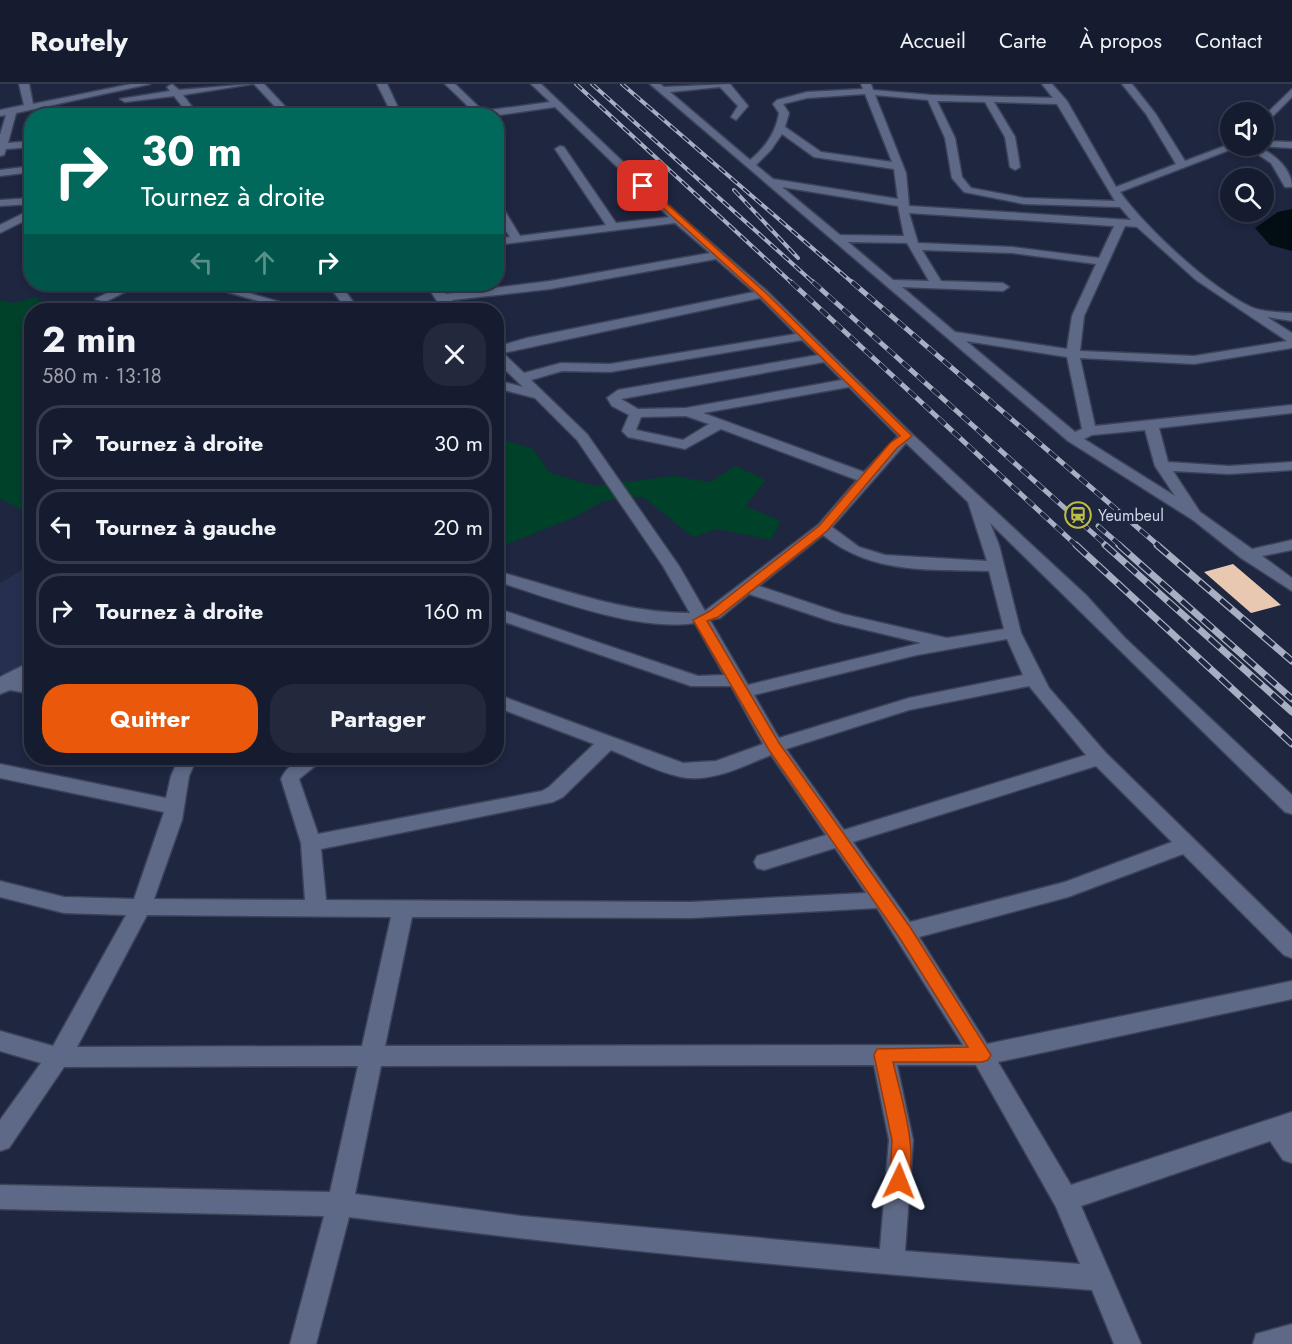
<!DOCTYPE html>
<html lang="fr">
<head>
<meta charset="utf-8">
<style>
	:root { --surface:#161c30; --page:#23293c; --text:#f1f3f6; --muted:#9ea1ab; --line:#353a4c; --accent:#ea580c }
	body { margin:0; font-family:Jost,sans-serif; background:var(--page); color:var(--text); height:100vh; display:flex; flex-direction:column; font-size:22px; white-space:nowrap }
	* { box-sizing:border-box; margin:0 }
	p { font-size:20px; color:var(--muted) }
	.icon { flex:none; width:33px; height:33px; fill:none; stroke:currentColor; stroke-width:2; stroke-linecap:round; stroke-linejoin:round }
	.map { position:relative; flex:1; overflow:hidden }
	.drawer { position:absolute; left:24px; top:219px; width:480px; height:462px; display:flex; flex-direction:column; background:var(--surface); border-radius:24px; box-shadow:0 3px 9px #0003,0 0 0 2px var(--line) }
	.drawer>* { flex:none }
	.top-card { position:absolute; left:24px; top:24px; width:480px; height:183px; border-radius:24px; box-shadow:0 3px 9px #0003,0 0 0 2px var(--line); background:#00695c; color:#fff; overflow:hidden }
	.fabs { position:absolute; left:1220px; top:18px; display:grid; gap:12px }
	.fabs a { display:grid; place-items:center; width:54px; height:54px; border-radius:50%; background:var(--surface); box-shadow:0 3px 9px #0003,0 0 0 2px var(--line); font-size:30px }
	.pin { position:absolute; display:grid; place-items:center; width:51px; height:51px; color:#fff; margin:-26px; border-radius:12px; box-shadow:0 3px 9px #0006 }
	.me { position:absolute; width:66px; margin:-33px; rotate:2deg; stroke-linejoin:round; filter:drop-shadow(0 0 4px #0008) }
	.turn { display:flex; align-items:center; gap:21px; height:126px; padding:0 18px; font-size:27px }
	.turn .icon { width:78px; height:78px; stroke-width:2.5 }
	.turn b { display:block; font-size:42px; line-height:51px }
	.lanes { display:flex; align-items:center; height:57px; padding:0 18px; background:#0003; justify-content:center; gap:30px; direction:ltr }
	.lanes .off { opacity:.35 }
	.round { display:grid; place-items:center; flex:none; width:63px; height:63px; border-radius:24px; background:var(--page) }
	.summary { display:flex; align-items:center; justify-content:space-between; height:102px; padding:0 18px }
	h1 { font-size:36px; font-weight:700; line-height:45px }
	.action { display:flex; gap:12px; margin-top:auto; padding:12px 18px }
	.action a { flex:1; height:69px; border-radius:24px; background:var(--accent); color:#fff; font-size:24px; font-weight:700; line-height:69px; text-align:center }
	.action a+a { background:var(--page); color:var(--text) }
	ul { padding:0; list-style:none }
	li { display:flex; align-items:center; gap:18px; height:75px; margin:0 12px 9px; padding:0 6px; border:3px solid var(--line); border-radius:24px }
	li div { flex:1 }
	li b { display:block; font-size:22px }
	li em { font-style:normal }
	header { display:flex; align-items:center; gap:36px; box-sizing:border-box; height:84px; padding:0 30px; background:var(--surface); border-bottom:2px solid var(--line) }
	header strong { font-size:28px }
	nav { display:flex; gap:33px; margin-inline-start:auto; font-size:21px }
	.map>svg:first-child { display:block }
</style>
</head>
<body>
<header>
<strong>Routely</strong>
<nav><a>Accueil</a><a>Carte</a><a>À propos</a><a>Contact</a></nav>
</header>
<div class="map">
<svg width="1292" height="1260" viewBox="0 0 1292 1260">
	<rect width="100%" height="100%" fill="#1e2640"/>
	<path fill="#262f4f" d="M31 481V576L9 590 0 589V499Z"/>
	<g fill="#00412a">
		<path d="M36 213 48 226H32L31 430 0 415V216L14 219Z"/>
		<path d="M497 354 533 365 550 389 595 402 673 392 710 398 735 382 766 396 745 422 781 437 771 456 717 445 693 453 643 413 603 417 575 433 497 464Z"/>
	</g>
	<path fill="#030e14" d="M1292 125V167L1270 161 1255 144 1278 128Z"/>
	<path fill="#e9c8b1" d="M1233 480 1281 521 1251 529 1204 488Z"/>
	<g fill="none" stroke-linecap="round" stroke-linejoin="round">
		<g stroke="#3c4258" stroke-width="3">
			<g id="minor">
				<path d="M19 0H29L33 20 131 0H150L16 29 8 59 32 57V63L6 65 4 71 0 72V51L6 31 0 32V26L24 21Z"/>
				<path d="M172 0 179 6 252 0 183 11 199 32H190L174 12 125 18 120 15 170 7 167 3Z"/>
				<path d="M254 0H264L294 32H284Z"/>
				<path d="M377 0H387L402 32H393Z"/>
				<path d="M445 0H455L483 27 550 18 531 0H541L678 130 767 207 911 349 1086 511 1125 554 1292 711V730L1285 728 990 439 999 461 1021 549 1049 604 1106 669 1292 851V874L1284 871 1183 770 1068 813 919 853 987 960 1292 897V915L998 978 1071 1101 1292 1028V1079L1283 1076 1270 1057 1081 1122 1141 1260H1114L1092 1206C843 1188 596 1166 349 1133L316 1260H290L324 1132 0 1125V1101L330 1108 358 982 64 983 9 1064 0 1067V1036L41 979 0 967V947L53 962 126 831 64 829 0 813V797L64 813 134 815 164 728 0 694V680L166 714 171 692 179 674H197L189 692 182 736 154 815 305 816 301 759 281 695C290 676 306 672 325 674L299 695 318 750 542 707 549 703 594 660 496 623V610L683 679 716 677 763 660 731 602H691L496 535V524L698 592 724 591 695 539C638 548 552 515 496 497V487C561 504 622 529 690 529L663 482 577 356 535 314 496 304V296L523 303 496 277V263L527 254 754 208 716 175 550 205 452 216 459 226H447L437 217 426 200H438L446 210 550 197 710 169 675 139 496 161V155L510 153 496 131V118L500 119 520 152 606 141 555 65 560 62 564 63 616 139 669 133 555 23 492 32H463L474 28ZM760 214 796 250 610 280 561 279 524 289 503 269ZM802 256 818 271 618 306 607 314 612 322 629 331 622 347 628 353 685 365 721 345 857 396 818 441 705 527 679 482 587 350 531 296 562 287 610 288ZM824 278 842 296 686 324 638 325 621 315ZM849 303 898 352 864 388 703 329ZM686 332 709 340 683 356 636 346 641 333ZM906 359 968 418 987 477 885 471 859 463 832 443ZM823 451C873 491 929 485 989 487L1004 545 947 554 843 530 759 502ZM749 510 833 538 921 559 748 601 710 536 720 534ZM1007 555 1023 591 909 614 779 654 754 611 917 571ZM1029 602 1086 671 844 746 786 665 909 626ZM611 666C633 675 657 688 681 693 712 699 743 682 771 671L826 751 757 772 754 778 757 784 764 786 835 764 866 809 691 818 326 816 321 765 553 718 563 713ZM1096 682 1172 758 1065 798 910 838 853 758ZM877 824 963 961 385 962 412 833 691 834ZM147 831 391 833 362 962 77 963ZM874 981 889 1056 880 1165 521 1132 355 1110 381 982ZM897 981H976L1056 1123 1080 1180 905 1167 913 1056Z"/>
				<path d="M650 0H660L664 3 730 0 748 22 736 36 731 33 738 22 720 3 670 8 750 76C766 63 776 48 779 29L773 20 777 16 807 8 863 5 861 0H871L873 6 931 11 1053 14 1042 0H1052L1067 17 1116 103 1176 80 1146 30 1122 0H1132L1155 29 1185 77 1230 60 1240 62 1120 108C1147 145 1209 203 1251 223 1262 228 1280 228 1292 229V237L1267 233 1292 249V264L1194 280 1080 274 1095 342 1292 321V329L1159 344 1168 378 1229 382 1292 378V386L1229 390 1173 387 1200 428 1252 465 1292 456V466L1262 472 1292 494V507L1241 474 1193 436 1068 357ZM865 10 892 78 821 68 785 43 789 29 783 20 807 14ZM875 11 928 16 945 54 952 94 964 108 1024 120 1120 123 1131 136 909 122 906 89ZM937 17 985 18 1005 53 1010 83 1015 86 1020 83 1015 53 994 18 1057 20 1115 117 1024 114 971 104 962 93 955 54ZM782 50 814 73 894 85 898 115 773 95 756 81 771 66ZM782 103 898 122 904 152 840 151ZM909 129 1114 142 1099 174 1012 163 918 159ZM1125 142 1137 143 1196 196 1287 257 1194 272 1080 267 1084 232ZM848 158 907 159 929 197 893 196ZM922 166 1012 169 1096 180 1072 232 1067 265 955 248 902 203 1003 207 1009 203 1003 199 941 197ZM966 257 1067 273 1082 345 1075 348ZM1145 346 1155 382 1175 412 1084 355 1092 351Z"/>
				<path d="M1292 5V13L1263 42V33Z"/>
				<path d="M1263 57 1292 58V64L1260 62H1263Z"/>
				<path d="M1245 62C1265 60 1292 82 1292 103H1285L1271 79Z"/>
				<path d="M32 82V88L0 92V86Z"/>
				<path d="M32 114V120L0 122V116Z"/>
				<path d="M32 125V133L0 149V141Z"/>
				<path d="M126 200H141L105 218 95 215Z"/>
				<path d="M200 200H218L307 226H289Z"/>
				<path d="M328 200H340L359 226H347Z"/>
				<path d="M32 577V591L24 596 32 598V610L10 606 0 610V593Z"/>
				<path d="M1292 1240V1260H1253L1256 1250Z"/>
			</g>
		</g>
		<use href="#minor" fill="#5e6987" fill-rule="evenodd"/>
		<g stroke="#a8afc2" stroke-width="4">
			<g id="rail-far2">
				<path d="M576 0 793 200"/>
				<path d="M592 0 815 200"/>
				<path d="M622 0 854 200"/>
				<path d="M734 106 798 174"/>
			</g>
		</g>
		<g stroke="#a8afc2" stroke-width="5">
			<g id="rail-far1">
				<path d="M791 198 1077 462"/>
				<path d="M813 198 1107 462"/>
				<path d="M852 198 1159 462"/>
				<path d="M1098 442 1121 462"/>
			</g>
		</g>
		<g stroke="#a8afc2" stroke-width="7">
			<g id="rail">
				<path d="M1076 461 1292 660"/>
				<path d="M1105 461 1292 628"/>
				<path d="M1119 461 1292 615"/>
				<path d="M1157 461 1292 577"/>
			</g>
		</g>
		<use href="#rail-far2" stroke="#1e2640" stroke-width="2" stroke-dasharray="8" stroke-linecap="butt"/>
		<use href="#rail-far1" stroke="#1e2640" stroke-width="4" stroke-dasharray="10" stroke-linecap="butt"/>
		<use href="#rail" stroke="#1e2640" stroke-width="4.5" stroke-dasharray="14" stroke-linecap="butt"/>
	</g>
	<path fill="#ea580c" stroke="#983908" stroke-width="1.5" d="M641 101H646L766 209 912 352 897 364 827 447 718 533 707 537 779 659 910 843 991 971 988 976 982 978H893C901 1013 920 1070 906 1103L899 1106 893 1103 890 1097 892 1056 874 971 877 965 968 963 899 853 769 666 693 536 710 527 819 442 890 359 900 352 760 212 641 104Z"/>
	<defs>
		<g id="station-ring" transform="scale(1.35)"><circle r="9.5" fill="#1e2640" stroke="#bebf42" stroke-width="1.5"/><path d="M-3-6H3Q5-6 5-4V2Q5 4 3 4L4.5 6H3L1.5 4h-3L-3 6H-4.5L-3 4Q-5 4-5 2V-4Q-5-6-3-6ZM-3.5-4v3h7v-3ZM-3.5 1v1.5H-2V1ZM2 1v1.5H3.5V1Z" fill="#bebf42"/></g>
	</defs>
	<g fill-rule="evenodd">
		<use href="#station-ring" x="1078" y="431"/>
	</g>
	<g text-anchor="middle" stroke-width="6" stroke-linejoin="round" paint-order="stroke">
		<g font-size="16" fill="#d0d7e8" stroke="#1e2640" text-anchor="start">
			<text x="1098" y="437">Yeumbeul</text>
		</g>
	</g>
</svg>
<div class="fabs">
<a><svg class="icon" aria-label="sound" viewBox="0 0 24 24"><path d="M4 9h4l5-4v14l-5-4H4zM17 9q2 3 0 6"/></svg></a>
<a><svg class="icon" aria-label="search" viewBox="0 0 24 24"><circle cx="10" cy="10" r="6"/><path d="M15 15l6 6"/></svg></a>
</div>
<div class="pin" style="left:643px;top:102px;background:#d93025"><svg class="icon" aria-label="arrive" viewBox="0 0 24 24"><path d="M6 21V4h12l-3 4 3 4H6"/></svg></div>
<svg class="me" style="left:899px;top:1097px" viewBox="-20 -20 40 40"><path d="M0-17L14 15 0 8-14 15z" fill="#ea580c" stroke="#fff" stroke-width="4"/></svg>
<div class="top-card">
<div class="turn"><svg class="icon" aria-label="right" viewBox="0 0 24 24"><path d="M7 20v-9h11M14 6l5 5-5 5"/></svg><div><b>30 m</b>Tournez à droite</div></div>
<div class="lanes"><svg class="icon off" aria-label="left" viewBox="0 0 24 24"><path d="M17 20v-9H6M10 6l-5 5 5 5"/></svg><svg class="icon off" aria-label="ahead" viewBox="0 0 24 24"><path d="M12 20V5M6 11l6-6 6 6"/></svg><svg class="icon" aria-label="right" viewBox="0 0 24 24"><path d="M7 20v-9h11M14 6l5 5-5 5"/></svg></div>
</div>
<section class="drawer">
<div class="summary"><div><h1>2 min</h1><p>580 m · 13:18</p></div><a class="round"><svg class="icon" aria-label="close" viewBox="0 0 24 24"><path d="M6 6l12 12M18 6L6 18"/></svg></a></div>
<ul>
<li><svg class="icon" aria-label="right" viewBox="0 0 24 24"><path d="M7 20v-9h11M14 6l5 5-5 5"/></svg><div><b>Tournez à droite</b></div><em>30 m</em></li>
<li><svg class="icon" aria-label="left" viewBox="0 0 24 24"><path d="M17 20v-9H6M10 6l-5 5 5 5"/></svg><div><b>Tournez à gauche</b></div><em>20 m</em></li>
<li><svg class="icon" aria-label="right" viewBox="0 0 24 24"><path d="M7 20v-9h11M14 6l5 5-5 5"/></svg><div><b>Tournez à droite</b></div><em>160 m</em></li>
</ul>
<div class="action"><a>Quitter</a><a>Partager</a></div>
</section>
</div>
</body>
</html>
